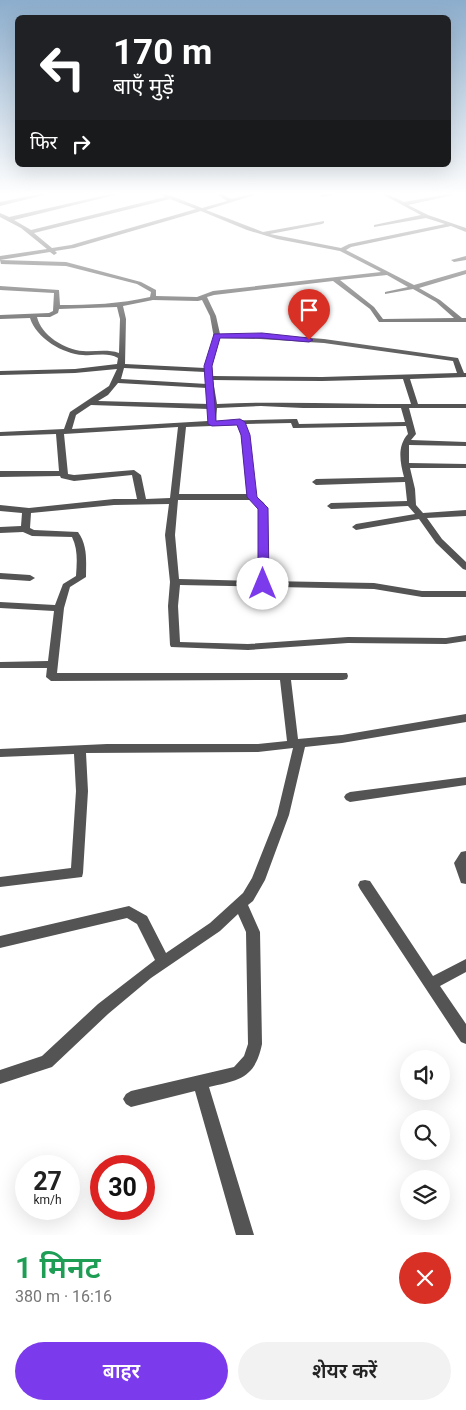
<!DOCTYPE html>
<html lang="hi">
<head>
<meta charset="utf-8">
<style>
	:root { --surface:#fff; --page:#f2f2f2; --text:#222; --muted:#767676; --accent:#7c3aed }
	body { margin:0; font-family:Roboto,"Noto Sans Devanagari",sans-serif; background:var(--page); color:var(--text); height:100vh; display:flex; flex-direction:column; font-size:19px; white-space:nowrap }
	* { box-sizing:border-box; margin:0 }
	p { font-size:16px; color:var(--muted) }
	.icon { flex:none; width:28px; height:28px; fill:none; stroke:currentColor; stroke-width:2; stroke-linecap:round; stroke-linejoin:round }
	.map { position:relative; height:1235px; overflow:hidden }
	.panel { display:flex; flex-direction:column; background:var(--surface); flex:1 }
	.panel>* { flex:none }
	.guide { position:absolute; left:15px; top:15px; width:436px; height:152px; border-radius:8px; box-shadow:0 5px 20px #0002; background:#202124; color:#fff; overflow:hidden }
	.tools { position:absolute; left:400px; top:1050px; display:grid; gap:10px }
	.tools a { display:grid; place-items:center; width:50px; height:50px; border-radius:50%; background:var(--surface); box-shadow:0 5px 20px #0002; font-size:25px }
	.speed { position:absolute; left:15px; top:1155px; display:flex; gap:10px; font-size:25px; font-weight:700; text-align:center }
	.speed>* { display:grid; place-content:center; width:65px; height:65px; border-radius:50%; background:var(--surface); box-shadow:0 5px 20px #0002; line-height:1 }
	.speed small { font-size:12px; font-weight:400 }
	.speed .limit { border:8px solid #d22; background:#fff; color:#111 }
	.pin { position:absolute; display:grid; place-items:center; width:42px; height:42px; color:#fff; margin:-51px -21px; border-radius:50% 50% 50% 0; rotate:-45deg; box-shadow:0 0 5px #0007 }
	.pin .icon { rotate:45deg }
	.me { position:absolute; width:55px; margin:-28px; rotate:0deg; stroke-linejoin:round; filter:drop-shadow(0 0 4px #0008) }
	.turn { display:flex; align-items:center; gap:18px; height:105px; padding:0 15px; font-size:22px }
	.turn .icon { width:65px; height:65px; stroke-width:2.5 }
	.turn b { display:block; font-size:35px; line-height:42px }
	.then { display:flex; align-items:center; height:48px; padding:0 15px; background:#0003; gap:10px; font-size:19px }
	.round { display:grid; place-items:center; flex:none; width:52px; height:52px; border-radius:26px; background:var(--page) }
	.summary { display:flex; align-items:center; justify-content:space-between; height:85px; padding:0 15px }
	h1 { font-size:30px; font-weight:600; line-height:38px; color:#1e9e55 }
	.button { display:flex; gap:10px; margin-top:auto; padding:10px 15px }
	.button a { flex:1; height:58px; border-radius:30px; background:var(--accent); color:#fff; font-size:20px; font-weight:600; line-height:58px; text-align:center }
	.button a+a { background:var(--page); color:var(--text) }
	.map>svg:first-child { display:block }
</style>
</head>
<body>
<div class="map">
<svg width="466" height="1235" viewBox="0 0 466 1235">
	<rect width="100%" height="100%" fill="#fff"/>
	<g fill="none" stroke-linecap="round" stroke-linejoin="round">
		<g fill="#545454" fill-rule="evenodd">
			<path d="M44 193H52L0 206V202Z"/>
			<path d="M115 193H123L14 220 31 230 165 197 158 193H164L202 208 227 201 215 193H220L231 199 255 193H261L206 210 263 232 324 221V223L322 224 270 234 341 248 349 244 445 224 426 218 374 227V225L421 215 380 193H385L404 202 454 193H463L408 205 428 215 466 228V232L451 226 351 247 346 250 414 285 466 270V274L419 288 440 300 462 318H466V322H379L370 309 333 281 214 295 207 297 216 316 220 334H260L324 339 458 358 464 373H466V377L410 379 418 404H466V408H409L416 434 411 440 466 442V446L409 445V463L466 464V468H410L415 489 416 505 423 513 466 510V516L427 518 442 539 466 562V570L463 569 436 543 419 519 356 530 352 527 356 524 415 514 408 506 331 509 327 506 331 503 407 501 405 482 316 485 312 482 316 479 404 477C400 462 397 446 408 434L406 426 296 428H293L291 423 245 424 249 435 256 496 264 503 268 512V581L374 583 422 591H466V597H422L374 589 180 585 178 606 180 642 248 644 348 637 446 638 466 635V641L446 644 348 643 248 650 171 647 170 645 168 606 170 582 165 535 169 504 114 505 31 513 30 528 34 530 78 532C88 546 86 561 86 577L70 587 64 608 57 673H347L348 676 347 679 343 680H291L298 739 342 735 466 714V722L342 743 305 747 289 815 265 880 253 901 248 905 260 932 262 1044C255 1078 240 1080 209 1087L254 1235H236L195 1091 131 1107 126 1104 123 1099 126 1094 131 1091 234 1067 244 1056 248 1044 246 932 238 914 220 931 151 978 108 1014 52 1067 0 1084V1070L42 1056 98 1004 155 960 137 924 127 918 0 948V936L129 906 147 916 166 953 210 923 243 893 252 878 277 815 293 748 258 752 86 753 88 791 83 873 82 877 0 887V877L71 868 76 791 74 754 0 757V749L107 744H258L287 741 280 680 51 681 46 677 47 668H0V662L48 661 54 611 0 608V602L55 605 63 584 76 576C77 562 78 549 72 537L32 536 23 532 0 533V527L21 526 22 513 0 511V505L29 508 114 499H137L132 475 74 481 61 478 60 476 0 477V471H59L56 434 0 436V432L64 429 70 412 109 386 117 369 75 373 0 375V371L75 369 117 364 118 358C108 352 95 356 83 355 63 354 36 338 30 318L0 319V315L49 313 53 311 54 293 0 290V286L59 290 60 305C90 305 120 304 150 297L151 292 137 284 66 266 1 264 0 260 66 262 141 282 156 290V296L197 297 213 291 381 272 340 251 277 239 247 230 201 211 74 248 55 251 57 253 54 255 50 252 0 260V256L47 249 21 228 0 217V213L9 217ZM170 199 196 209 71 245 52 248 34 233ZM387 275 408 287 385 292V294L413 289 436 302 454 318 383 319 374 307 340 280ZM153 300 198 301 202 300 210 316 214 338 205 368 125 364 126 319 123 306ZM117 307 120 319 119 353C107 349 95 352 83 351 65 350 41 335 37 317H50L58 313 59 309ZM220 338 260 339 324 343 453 361 457 373 322 377 213 376 212 366ZM124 368 205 372 207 384 121 379ZM403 379 411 404C347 404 281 401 217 404L213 380 322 381ZM118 383 207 388 209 404 98 401 108 395ZM91 405 209 409 208 421 72 429 76 415ZM261 406 303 408H401L405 422 299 424 297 419H294L216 421 217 408ZM237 425 241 435 247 494H179L186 427ZM178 427 170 498 146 499 141 475 134 470 74 475 68 474 64 434ZM178 500H250L257 506 260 512 258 581 179 579 175 535Z"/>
			<path d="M328 193H341L322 197 319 195Z"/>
			<path d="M466 256V260L454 262 451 260Z"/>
			<path d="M0 573 30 575 35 578 30 581 0 579Z"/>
			<path d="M466 777V785L350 802 346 800 344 797 346 794 350 792Z"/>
			<path d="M466 851V884L461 883 454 863 461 852Z"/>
			<path d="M365 880 370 881 433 976 466 959V972L440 986 466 1024V1044L461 1042 360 889 358 885 360 881Z"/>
		</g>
	</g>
	<linearGradient id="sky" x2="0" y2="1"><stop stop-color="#8cadcc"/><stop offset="0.53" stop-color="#fff"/><stop offset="1" stop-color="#fff" stop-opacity="0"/></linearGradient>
	<rect width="466" height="366" fill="url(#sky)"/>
	<path fill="#7c3aed" stroke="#51269a" d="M262 333 309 338 313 340 309 342 262 338H220L212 366 216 421 240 419 245 422 250 435 257 497 268 508 269 584 263 588 258 584V509L247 497 241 435 237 425 212 426 208 424 204 366 214 334Z"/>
</svg>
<div class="tools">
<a><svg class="icon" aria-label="sound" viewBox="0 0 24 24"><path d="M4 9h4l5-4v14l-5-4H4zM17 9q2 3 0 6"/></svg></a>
<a><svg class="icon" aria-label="search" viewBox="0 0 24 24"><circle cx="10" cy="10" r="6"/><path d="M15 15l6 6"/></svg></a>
<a><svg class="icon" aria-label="layers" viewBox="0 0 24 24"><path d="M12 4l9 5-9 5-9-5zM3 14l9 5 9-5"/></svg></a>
</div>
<div class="speed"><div>27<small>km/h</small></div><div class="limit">30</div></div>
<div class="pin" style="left:309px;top:340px;background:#d93025"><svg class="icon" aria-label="arrive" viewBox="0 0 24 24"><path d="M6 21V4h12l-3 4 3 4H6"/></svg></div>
<svg class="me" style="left:263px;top:584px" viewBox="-20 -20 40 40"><circle r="19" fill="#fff"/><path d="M0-13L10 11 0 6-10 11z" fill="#7c3aed"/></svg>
<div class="guide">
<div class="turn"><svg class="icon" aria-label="left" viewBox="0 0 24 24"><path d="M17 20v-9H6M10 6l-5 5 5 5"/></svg><div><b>170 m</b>बाएँ मुड़ें</div></div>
<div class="then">फिर<svg class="icon" aria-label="right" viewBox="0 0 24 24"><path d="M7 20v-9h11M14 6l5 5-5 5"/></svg></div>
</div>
</div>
<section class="panel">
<div class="summary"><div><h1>1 मिनट</h1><p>380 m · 16:16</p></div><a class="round" style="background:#d93025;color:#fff"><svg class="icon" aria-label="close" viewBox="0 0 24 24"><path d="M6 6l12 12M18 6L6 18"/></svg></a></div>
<div class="button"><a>बाहर</a><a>शेयर करें</a></div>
</section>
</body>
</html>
